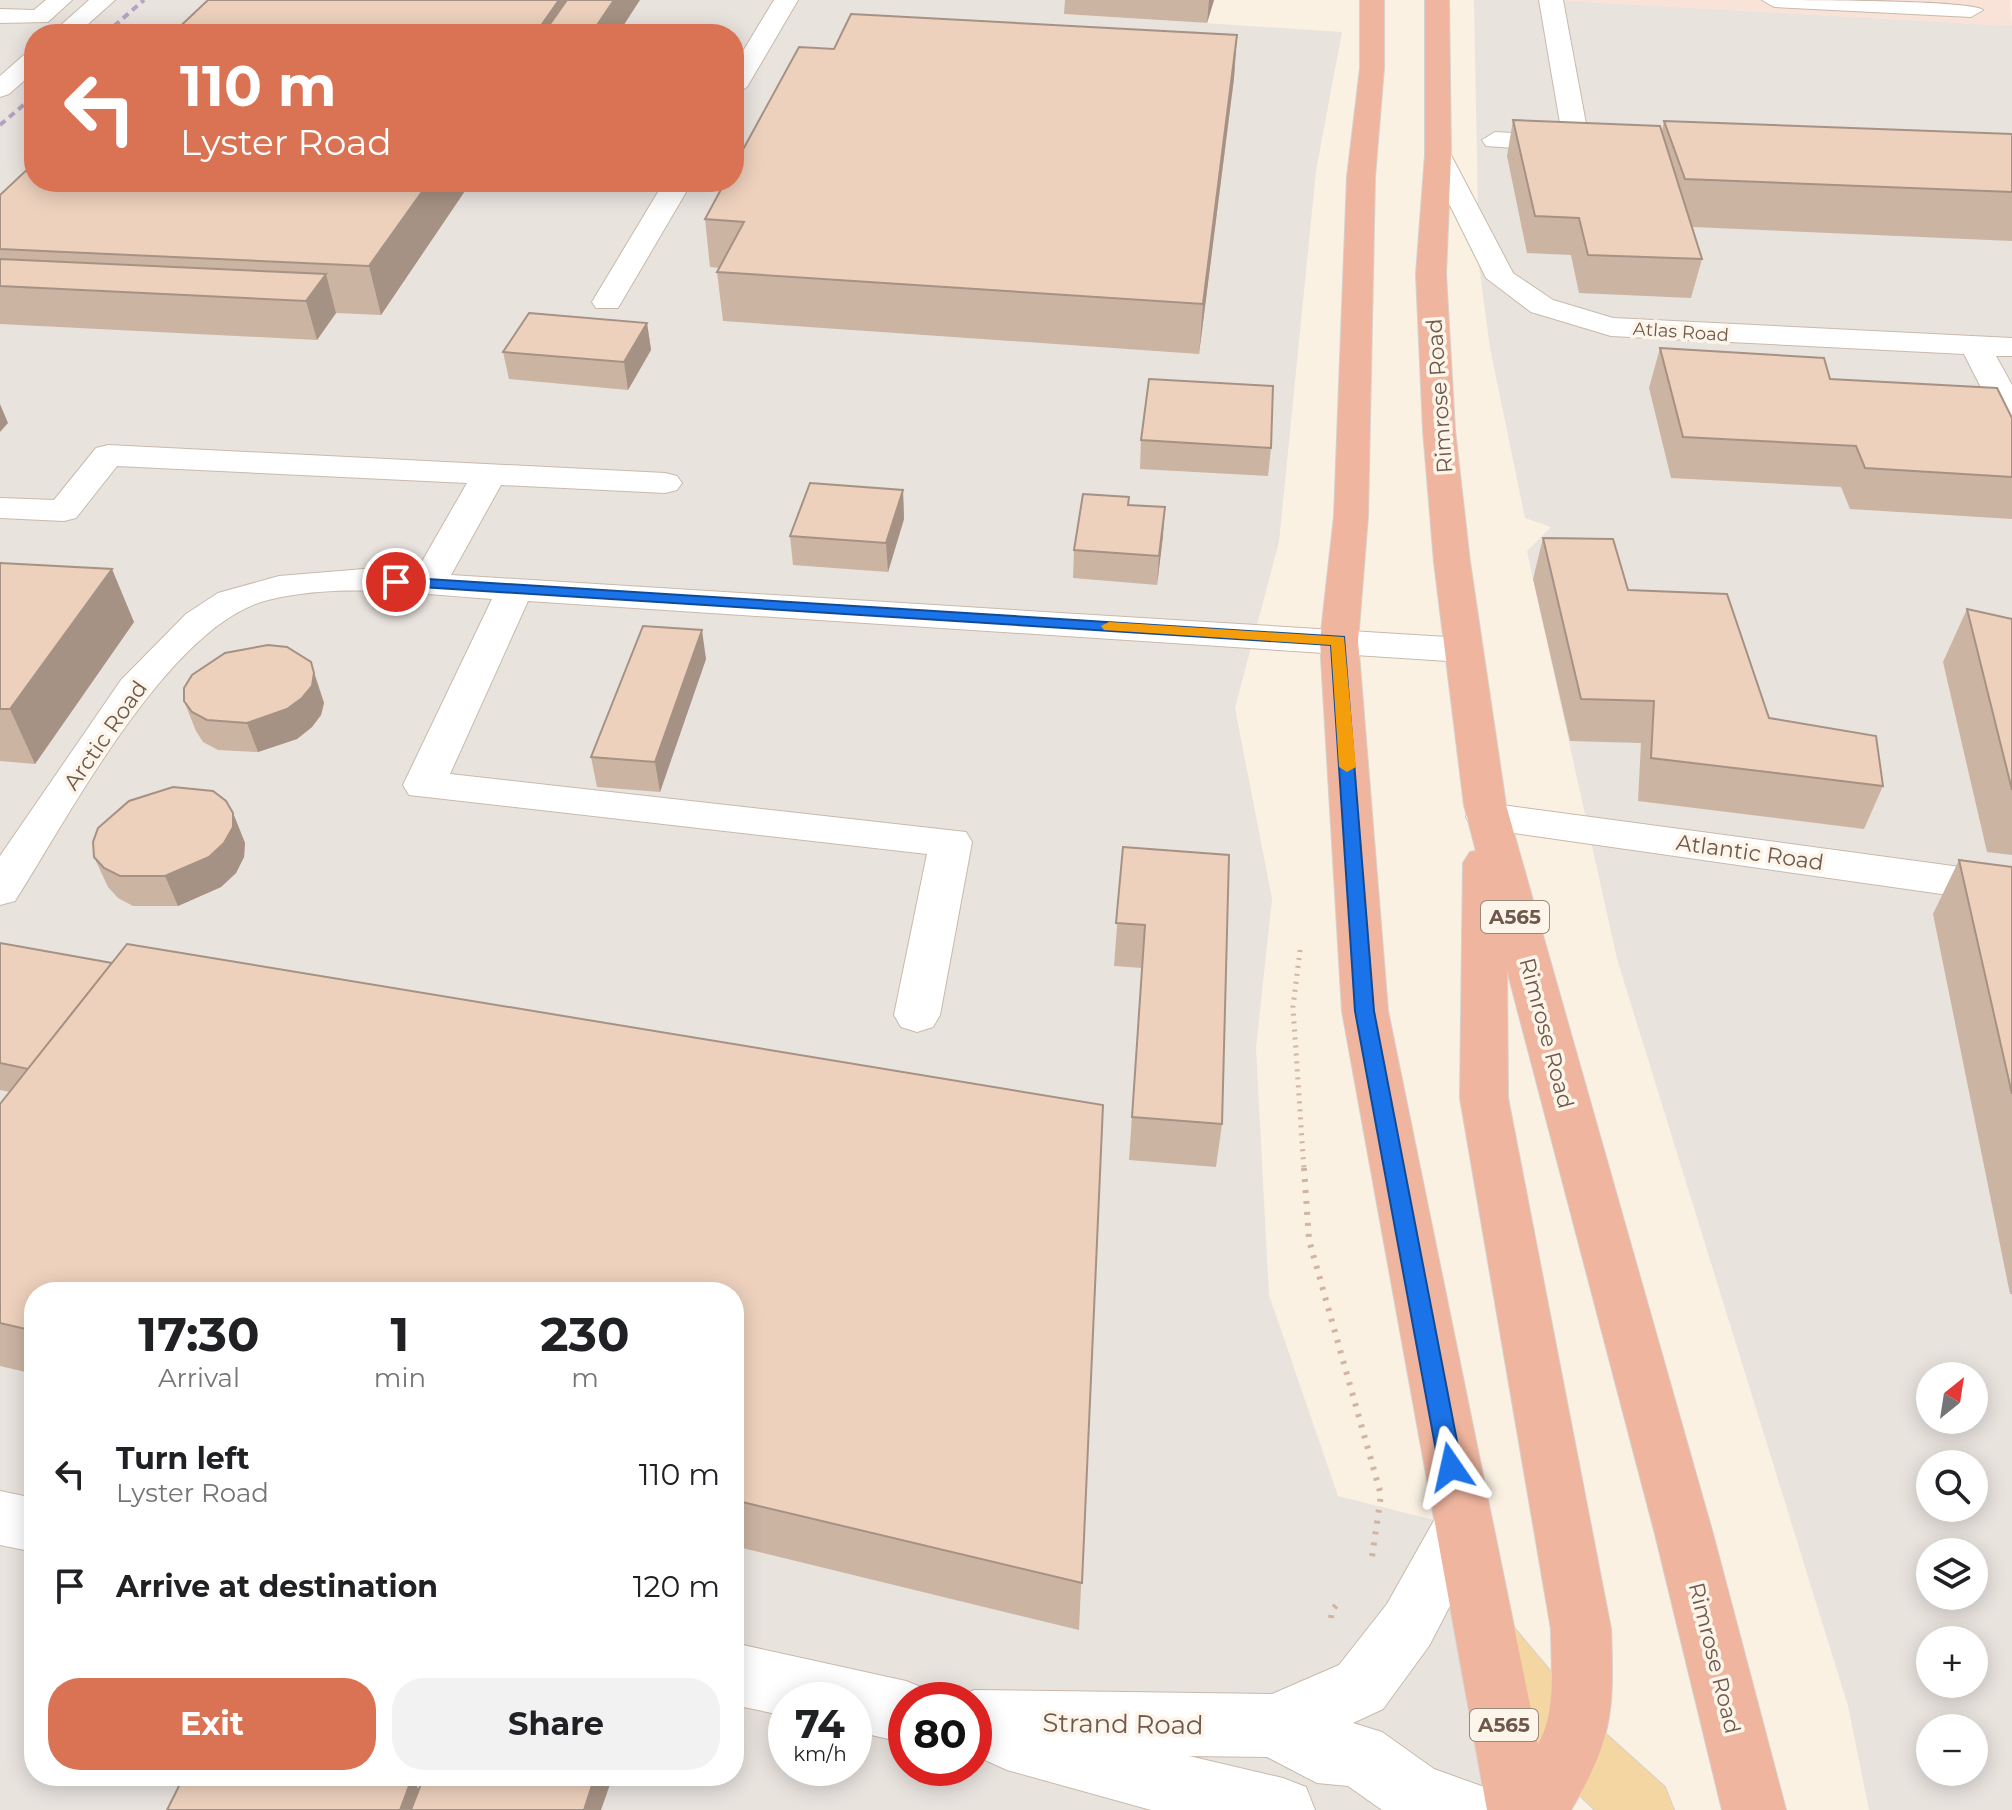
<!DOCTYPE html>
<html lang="en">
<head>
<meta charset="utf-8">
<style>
	:root { --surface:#fff; --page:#f2f2f2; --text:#202124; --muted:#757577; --accent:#d97353 }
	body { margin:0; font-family:Montserrat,sans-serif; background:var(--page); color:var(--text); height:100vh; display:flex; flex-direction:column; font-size:30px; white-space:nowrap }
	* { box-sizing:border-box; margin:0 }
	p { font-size:26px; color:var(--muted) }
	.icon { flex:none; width:44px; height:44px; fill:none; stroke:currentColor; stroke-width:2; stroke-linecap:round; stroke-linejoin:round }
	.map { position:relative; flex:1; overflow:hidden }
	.panel { position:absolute; left:24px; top:1282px; width:720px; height:504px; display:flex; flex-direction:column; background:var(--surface); border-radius:32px; box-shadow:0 4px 20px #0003 }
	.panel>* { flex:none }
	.top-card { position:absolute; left:24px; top:24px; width:720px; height:168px; border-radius:32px; box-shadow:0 4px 20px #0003; background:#d97353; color:#fff; overflow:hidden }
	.needle { width:52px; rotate:30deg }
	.controls { position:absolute; left:1916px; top:1362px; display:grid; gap:16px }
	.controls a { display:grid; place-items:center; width:72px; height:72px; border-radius:50%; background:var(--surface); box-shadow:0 4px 20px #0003; font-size:40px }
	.speed { position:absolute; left:768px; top:1682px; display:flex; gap:16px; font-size:40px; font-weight:700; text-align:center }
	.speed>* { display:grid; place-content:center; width:104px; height:104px; border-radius:50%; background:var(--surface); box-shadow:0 4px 20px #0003; line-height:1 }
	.speed small { font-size:20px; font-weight:400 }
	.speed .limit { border:12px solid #d22; background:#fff; color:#111 }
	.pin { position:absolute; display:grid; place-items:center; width:68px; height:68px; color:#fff; margin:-34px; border:4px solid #fff; border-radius:50%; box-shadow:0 2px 8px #0007 }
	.me { position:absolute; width:88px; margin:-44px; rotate:349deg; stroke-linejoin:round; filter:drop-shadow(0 0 6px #0008) }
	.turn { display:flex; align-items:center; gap:28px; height:168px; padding:0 24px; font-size:36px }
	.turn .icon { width:104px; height:104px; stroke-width:2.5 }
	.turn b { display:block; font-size:56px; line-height:68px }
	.eta { display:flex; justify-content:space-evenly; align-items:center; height:136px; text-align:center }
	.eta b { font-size:48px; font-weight:700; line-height:56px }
	.primary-button { display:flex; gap:16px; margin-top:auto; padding:16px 24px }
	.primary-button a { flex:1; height:92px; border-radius:32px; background:var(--accent); color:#fff; font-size:32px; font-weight:700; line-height:92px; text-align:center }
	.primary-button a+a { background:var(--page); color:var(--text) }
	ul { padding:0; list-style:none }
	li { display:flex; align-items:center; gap:24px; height:112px; padding:0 24px }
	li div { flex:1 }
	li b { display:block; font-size:30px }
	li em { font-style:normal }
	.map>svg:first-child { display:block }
</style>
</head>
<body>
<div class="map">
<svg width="2012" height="1810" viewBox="0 0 2012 1810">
	<rect width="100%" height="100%" fill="#faf1e3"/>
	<path fill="#f9e2d8" d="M1552 0H2010L2012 26Z"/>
	<g fill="#e9e3de" fill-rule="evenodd">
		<path d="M0 0H1070L1065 14 1342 32 1316 171 1279 542 1235 708 1272 899 1256 1048 1269 1295 1338 1496 1462 1527 1519 1810H0ZM34 34H734V182H34ZM34 1292H734V1776H34ZM786 1700H854V1768H786ZM906 1700H974V1768H906Z"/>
		<path d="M1474 0H1552L2012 26V1810H1869L1848 1706 1617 959 1533 579 1527 551 1551 527 1525 518 1490 348 1479 266ZM1930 1376H1974V1420H1930ZM1930 1464H1974V1508H1930ZM1930 1552H1974V1596H1930ZM1930 1640H1974V1684H1930ZM1930 1728H1974V1772H1930Z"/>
	</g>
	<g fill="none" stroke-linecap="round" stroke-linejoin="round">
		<g stroke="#c9b9ab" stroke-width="2">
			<g id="minor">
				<path d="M46 0H72L48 22 0 23V9L34 10Z"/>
				<path d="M89 0H115L77 34H51Z"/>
				<path d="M774 0H798L747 87 734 95V66Z"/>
				<path d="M1539 0H1563L1587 129 1583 135 1574 137 1561 129Z"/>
				<path d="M1762 0C1792 0 1972 0 1983 10L1971 17 1774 7Z"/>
				<path d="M34 52V72L9 94 0 97V76L25 54Z"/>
				<path d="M1495 132 1570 136 1579 138 1583 144 1579 150 1570 152 1486 146 1482 140Z"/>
				<path d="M1438 147 1447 149 1451 155 1513 273 1553 300 1613 318 2012 338V356H1996L2012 385V427L2000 424 1996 417 1964 354 1611 336 1531 312 1486 278 1425 155 1429 149Z"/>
				<path d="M664 182H692L618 308H596L592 302Z"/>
				<path d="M108 445 665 473 677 476 682 483 677 490 665 493 501 485 451 575 1463 638 1476 642 1482 650 1476 658 1463 662 528 601 450 774 966 832 972 842 940 1015 933 1027 917 1032 901 1027 894 1015 927 854 409 795 403 785 492 599C419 594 340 582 268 600 169 624 68 818 15 901L0 905V856L121 680 186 614 218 593 279 576 364 569 416 572 467 483 117 466 76 518 64 521 0 518V498L54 500 96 448Z"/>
				<path d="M1487 803 2012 874V904L1472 827 1466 817 1472 807Z"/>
				<path d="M0 1491 34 1498V1552L0 1545Z"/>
				<path d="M1462 1500 1483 1508 1491 1527 1429 1646 1383 1709 1353 1723 1382 1732 1434 1769 1484 1787 1493 1810H1382L1348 1786 1317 1783 1267 1757 1189 1756 1283 1778 1306 1787 1315 1810H1151L1007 1770 985 1760 981 1753 974 1752V1700H951L974 1690 1272 1694 1339 1665 1387 1604 1441 1508Z"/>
				<path d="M734 1643 906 1681 928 1690 932 1700H906V1743L854 1731V1700H786V1716L734 1705Z"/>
			</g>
		</g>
		<g stroke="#d7d1cd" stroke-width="2">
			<path id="major" d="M1489 1615 1511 1624 1595 1724 1665 1787 1674 1810H1595C1550 1768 1482 1701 1458 1645L1467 1624Z"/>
		</g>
		<g stroke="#d7d1cd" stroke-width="2">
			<path id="highway" d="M1360 0H1384V68L1375 177 1368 516 1358 641 1388 1011 1538 1744C1557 1713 1551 1664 1551 1629L1460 1098 1463 863 1470 852 1476 851 1464 805 1434 562 1423 430 1416 274 1425 155V0H1449L1451 155 1446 274 1455 430 1470 562 1506 805 1713 1534 1786 1810H1722L1655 1534 1507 970 1508 1098 1611 1629C1614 1710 1613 1739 1571 1810H1487L1342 1011 1320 641 1334 516 1347 177 1360 68Z"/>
		</g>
		<path stroke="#d1b4a1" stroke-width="5" stroke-dasharray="2 6" stroke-linecap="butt" d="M1300 950 1293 1007 1304 1170"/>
		<g stroke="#d1b4a1" stroke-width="6" stroke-dasharray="3 8" stroke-linecap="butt">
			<path d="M1304 1168 1309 1240 1381 1495 1372 1557"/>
			<path d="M1331 1618 1332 1610 1341 1600"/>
		</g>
		<use href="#minor" fill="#fff" fill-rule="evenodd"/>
		<use href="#major" fill="#f3d6a1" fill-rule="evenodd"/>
		<use href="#highway" fill="#efb59f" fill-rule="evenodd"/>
		<g stroke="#b4a3c2" stroke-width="4" stroke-dasharray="7 5" stroke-linecap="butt">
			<path d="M105 34 144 0"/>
			<path d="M0 125 34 96"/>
		</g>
	</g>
	<g fill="#ccb4a3">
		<path d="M1065 0H1214L1207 23 1064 14Z"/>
		<path d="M1237 35 1234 78 1199 354 723 321 717 272 720 268 710 267 705 219 834 49Z"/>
		<path d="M1513 120 1662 131 1664 121 2012 134V241L1692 227 1702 259 1691 298 1579 293 1571 255 1527 253 1507 156Z"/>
		<path d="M34 182H471L381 315 336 313 317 340 0 324V195Z"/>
		<path d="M647 323 651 350 628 390 509 379 503 352Z"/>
		<path d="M1660 348 1830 379 2012 477V519L1850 509 1841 487 1671 478 1649 388Z"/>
		<path d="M1141 440 1271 448 1268 476 1140 469Z"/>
		<path d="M903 490 904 519 888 572 793 565 790 536Z"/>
		<path d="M1128 505 1163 536 1157 585 1073 578 1074 550Z"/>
		<path d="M1543 538 1628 590 1769 718 1883 786 1864 829 1638 801 1641 743 1570 741 1533 579Z"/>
		<path d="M0 563 134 622 35 764 0 761Z"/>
		<path d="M1967 609 2012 619V855L1987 852 1943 662Z"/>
		<path d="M706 659 660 792 597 787 591 757Z"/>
		<path d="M311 662 324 703 321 715 312 727 297 739 258 752 218 750 203 742 196 731 184 701Z"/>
		<path d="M233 813 245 843 244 857 236 873 221 887 178 906H133L118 898 108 887 94 857Z"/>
		<path d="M1123 847 1222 1124 1216 1167 1129 1160 1142 968 1114 966Z"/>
		<path d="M1959 860 2012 867V1294H2010L1933 914Z"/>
		<path d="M0 943 112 963 127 944 1103 1105 1079 1630 734 1546V1292H34V1374L0 1366V1104L10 1092 0 1090Z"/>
	</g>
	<g fill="#a69284">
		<path d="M559 0H595L572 34H535Z"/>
		<path d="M614 0H640L618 34H591Z"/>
		<path d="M1209 0H1214L1207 23Z"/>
		<path d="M1237 35 1234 78 1199 354 1203 304Z"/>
		<path d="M429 182H471L381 315 369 266Z"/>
		<path d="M326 274 336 313 317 340 306 301Z"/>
		<path d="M647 323 651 350 628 390 624 362Z"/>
		<path d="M0 404 8 423 0 432Z"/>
		<path d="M903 490 904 519 888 572 886 543Z"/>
		<path d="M1165 507 1163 536 1157 585 1159 556Z"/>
		<path d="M112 569 134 622 35 764 10 709Z"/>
		<path d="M702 630 706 659 660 792 655 762Z"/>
		<path d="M314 673 324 703 321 715 312 727 297 739 258 752 247 723Z"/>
		<path d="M233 813 245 843 244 857 236 873 221 887 178 906 165 876Z"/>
		<path d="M595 1776H613L601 1810H584Z"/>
		<path d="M412 1778 431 1810H400Z"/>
	</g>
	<g fill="#edd1bd" stroke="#a69284" stroke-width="2">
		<path d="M208 0H559L535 34H172Z"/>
		<path d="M567 0H614L591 34H543Z"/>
		<path d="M851 14 1237 35 1203 304 717 272 744 222 705 219 725 182H734V166L799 47 834 49Z"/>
		<path d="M1513 120 1660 126 1702 259 1588 255 1579 218 1535 216Z"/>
		<path d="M1664 121 2012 134V192L1685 179Z"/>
		<path d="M34 163V182H429L369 266 0 249V195Z"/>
		<path d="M0 259 326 274 306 301 0 286Z"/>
		<path d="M529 313 647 323 624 362 503 352Z"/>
		<path d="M1660 348 1824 358 1830 379 1997 388 2012 418V477L1865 468 1856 446 1683 437Z"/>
		<path d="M1149 379 1273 386 1271 448 1141 440Z"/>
		<path d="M810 483 903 490 886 543 790 536Z"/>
		<path d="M1083 494 1129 497 1128 505 1165 507 1159 556 1074 550Z"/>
		<path d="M1543 538 1613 539 1628 590 1727 594 1769 718 1876 736 1883 786 1651 758 1654 701 1581 699Z"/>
		<path d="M0 563 112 569 10 709H0Z"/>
		<path d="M1967 609 2012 619V790Z"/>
		<path d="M643 626 702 630 655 762 591 757Z"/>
		<path d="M268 645 287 647 311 662 314 673 312 686 302 698 287 709 247 723 207 720 192 712 184 701V688L192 675 225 653Z"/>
		<path d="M173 787 213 791 226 801 233 813V827L224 843 209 857 165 876H120L104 868 94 857 93 842 98 828 129 801Z"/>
		<path d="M1123 847 1229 855 1222 1124 1132 1117 1145 925 1116 923Z"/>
		<path d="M1959 860 2012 867V1094Z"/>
		<path d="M0 943 112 963 28 1069 0 1063Z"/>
		<path d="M127 944 1103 1105 1082 1583 734 1500V1292H34V1331L0 1323V1104Z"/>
		<path d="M184 1776H401L412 1778 400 1810H167Z"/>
		<path d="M424 1776H595L584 1810H411Z"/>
	</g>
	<path fill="#1a73e8" stroke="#114b97" stroke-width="2" d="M396 577 1344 637 1374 1011 1462 1467 1459 1474 1451 1478 1442 1474 1439 1467 1355 1011 1331 645 390 585 388 582Z"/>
	<path fill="#f59e0b" d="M1109 622 1344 637 1356 767 1347 772 1339 767 1331 645 1104 630 1101 626Z"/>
	<g text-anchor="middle" stroke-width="7" stroke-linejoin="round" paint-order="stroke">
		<g font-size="18" fill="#6f594c" stroke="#fdf5e9">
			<text transform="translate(1681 332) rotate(4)" y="6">Atlas Road</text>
		</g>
		<g fill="#fdf5e9" stroke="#9a887b" stroke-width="2">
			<rect x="1481" y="901" width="68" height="32" rx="6"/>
			<rect x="1470" y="1709" width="68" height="32" rx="6"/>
		</g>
		<g font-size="20" font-weight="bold" fill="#6f594c">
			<text x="1515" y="924">A565</text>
			<text x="1504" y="1732">A565</text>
		</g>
		<g font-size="22" fill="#6f594c" stroke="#fdf5e9">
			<text transform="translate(1439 396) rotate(-94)" y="8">Rimrose Road</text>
			<text transform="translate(105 735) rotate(-55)" y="8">Arctic Road</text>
			<text transform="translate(1750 852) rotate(8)" y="8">Atlantic Road</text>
			<text transform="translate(1547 1033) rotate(75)" y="8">Rimrose Road</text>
			<text transform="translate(1715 1658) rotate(76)" y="8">Rimrose Road</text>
		</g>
		<g font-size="26" fill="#6f594c" stroke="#fdf5e9">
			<text transform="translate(1123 1724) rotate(1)" y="9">Strand Road</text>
		</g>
	</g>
</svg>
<div class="controls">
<a><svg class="needle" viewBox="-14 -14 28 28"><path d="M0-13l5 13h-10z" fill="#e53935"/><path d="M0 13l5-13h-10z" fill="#757577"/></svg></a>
<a><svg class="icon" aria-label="search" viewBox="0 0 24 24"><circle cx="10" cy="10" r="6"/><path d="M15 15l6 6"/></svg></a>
<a><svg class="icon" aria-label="layers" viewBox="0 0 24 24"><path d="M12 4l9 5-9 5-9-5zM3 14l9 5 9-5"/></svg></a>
<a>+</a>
<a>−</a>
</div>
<div class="speed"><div>74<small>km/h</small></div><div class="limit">80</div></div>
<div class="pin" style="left:396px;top:582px;background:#d93025"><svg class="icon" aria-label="arrive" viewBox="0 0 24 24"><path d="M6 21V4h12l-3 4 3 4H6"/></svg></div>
<svg class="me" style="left:1451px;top:1467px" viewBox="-20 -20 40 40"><path d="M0-17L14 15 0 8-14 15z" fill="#1a73e8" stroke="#fff" stroke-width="4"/></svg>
<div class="top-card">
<div class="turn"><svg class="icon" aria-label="left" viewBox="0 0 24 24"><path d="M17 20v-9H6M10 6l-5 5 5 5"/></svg><div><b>110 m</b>Lyster Road</div></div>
</div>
<section class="panel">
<div class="eta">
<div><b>17:30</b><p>Arrival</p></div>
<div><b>1</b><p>min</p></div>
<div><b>230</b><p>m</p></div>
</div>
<ul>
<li><svg class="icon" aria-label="left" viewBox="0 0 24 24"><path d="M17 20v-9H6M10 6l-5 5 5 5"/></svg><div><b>Turn left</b><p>Lyster Road</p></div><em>110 m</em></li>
<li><svg class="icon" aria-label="arrive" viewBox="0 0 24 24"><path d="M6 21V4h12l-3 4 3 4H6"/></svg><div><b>Arrive at destination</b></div><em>120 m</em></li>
</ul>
<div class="primary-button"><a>Exit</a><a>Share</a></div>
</section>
</div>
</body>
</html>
